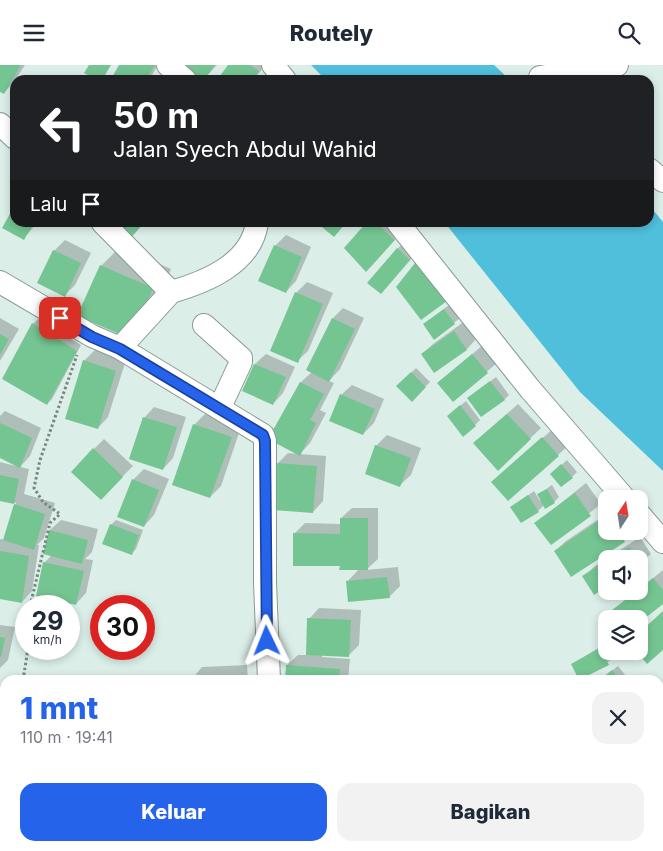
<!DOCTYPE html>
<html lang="id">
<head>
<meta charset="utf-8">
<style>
	:root { --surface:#fff; --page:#f2f2f3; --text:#1f2937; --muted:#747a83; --accent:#2563eb }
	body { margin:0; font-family:Inter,sans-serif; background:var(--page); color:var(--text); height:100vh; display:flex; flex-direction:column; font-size:19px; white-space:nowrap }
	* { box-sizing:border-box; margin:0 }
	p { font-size:16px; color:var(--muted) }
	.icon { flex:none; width:28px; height:28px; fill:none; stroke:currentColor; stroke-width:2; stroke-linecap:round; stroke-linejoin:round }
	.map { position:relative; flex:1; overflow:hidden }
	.side { position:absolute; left:0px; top:610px; width:664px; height:176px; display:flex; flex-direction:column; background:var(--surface); border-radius:15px 15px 0 0; box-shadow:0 2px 8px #0003 }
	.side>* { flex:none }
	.banner { position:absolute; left:10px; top:10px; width:644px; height:152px; border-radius:15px; box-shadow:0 2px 8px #0003; background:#202124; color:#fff; overflow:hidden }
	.needle { width:32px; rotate:12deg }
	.controls { position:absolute; left:598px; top:425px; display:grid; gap:10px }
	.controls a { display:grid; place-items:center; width:50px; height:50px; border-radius:10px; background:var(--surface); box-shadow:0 2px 8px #0003; font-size:25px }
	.speed { position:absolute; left:15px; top:530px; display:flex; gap:10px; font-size:25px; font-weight:700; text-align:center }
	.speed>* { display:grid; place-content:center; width:65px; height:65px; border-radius:50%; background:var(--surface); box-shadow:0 2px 8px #0003; line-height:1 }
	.speed small { font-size:12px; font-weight:400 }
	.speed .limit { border:8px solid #d22; background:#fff; color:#111 }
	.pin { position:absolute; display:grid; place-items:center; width:42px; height:42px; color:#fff; margin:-21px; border-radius:10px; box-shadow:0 2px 8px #0006 }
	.me { position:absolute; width:55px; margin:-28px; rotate:358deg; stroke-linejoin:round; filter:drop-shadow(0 0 4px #0008) }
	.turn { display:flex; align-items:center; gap:18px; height:105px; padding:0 20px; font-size:22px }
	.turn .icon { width:65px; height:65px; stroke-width:2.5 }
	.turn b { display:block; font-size:35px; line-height:42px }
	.then { display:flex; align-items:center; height:48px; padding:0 20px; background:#0003; gap:10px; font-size:19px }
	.round { display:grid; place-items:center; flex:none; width:52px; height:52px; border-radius:15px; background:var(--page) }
	.overview { display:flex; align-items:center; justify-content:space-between; height:85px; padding:0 20px }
	h1 { font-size:30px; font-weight:800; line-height:38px; color:var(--accent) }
	.action { display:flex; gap:10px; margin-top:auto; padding:10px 20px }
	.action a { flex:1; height:58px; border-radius:15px; background:var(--accent); color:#fff; font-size:20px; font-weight:800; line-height:58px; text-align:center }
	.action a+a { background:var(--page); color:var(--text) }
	header { display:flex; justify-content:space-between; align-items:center; height:65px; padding:0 20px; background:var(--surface); font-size:22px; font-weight:800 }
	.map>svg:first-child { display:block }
</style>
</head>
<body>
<header><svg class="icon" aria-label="menu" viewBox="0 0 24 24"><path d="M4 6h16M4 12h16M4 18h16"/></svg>Routely<svg class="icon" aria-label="search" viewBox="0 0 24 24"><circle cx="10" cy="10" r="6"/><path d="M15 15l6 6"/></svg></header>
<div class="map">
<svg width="663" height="786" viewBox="0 0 663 786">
	<rect width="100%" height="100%" fill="#dbeee8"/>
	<g fill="#4fbfdb">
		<path d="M311 0H494L510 15H326Z"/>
		<path d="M649 140 663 157V406L580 327 445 158H649Z"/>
	</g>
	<g fill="#0003">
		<path d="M0 0H25L14 17 4 28 0 25Z"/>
		<path d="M120 0H158L149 15H116Z"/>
		<path d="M181 0H217L203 15Z"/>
		<path d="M230 0H265L254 15H219Z"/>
		<path d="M15 143V158H37L24 173 4 163Z"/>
		<path d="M319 158H345L334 170Z"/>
		<path d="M367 158H398L405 164 376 194 346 183Z"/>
		<path d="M286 170 311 182 296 216 286 227 275 181Z"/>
		<path d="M408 174 420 184 381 228 397 184Z"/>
		<path d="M65 175 91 188 75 220 65 230 38 217 54 186Z"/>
		<path d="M120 182 171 204 150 254 101 201Z"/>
		<path d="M307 217 333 228 308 286 297 296 296 228Z"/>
		<path d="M449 240 460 253 435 273 424 259Z"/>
		<path d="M343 243 364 253 340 304 329 316 334 318 320 345 326 348 310 378 300 389 326 391 323 436 313 447 278 398 288 388 299 389 270 374 301 317 312 307 333 253Z"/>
		<path d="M0 253 19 264 0 296Z"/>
		<path d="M38 254 81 280 52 334 47 339 3 313 33 259Z"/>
		<path d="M465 256 477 273 467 284 434 306 422 289 433 279Z"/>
		<path d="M484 279 498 297 453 336 439 318Z"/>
		<path d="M95 285 126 295 108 352 98 363 84 296Z"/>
		<path d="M266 289 295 302 283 328 273 339 244 326 255 299Z"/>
		<path d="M416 303 430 317 412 335 398 321Z"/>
		<path d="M496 312 509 330 504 335 468 333Z"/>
		<path d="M352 320 384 334 374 358 363 369 341 330Z"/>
		<path d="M466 336 480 355 475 360 448 351Z"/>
		<path d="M518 339 541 363 498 404 485 368Z"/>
		<path d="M154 342 186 352 173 393 163 404 144 353Z"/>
		<path d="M5 346 41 363 30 391 20 402 29 404 24 429 55 438 44 473 37 480H39L32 526 22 537 0 533V474L5 475 16 438 0 435V397L16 401 0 392V351Z"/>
		<path d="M205 349 241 362 221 421 210 432 194 360Z"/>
		<path d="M554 363 569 380 509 434 504 407Z"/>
		<path d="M387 370 421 383 411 410 400 420 376 381Z"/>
		<path d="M104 374 133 401 101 433 94 384Z"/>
		<path d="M567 395 577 407 572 412 557 404Z"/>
		<path d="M144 404 169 414 154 450 144 461 133 415Z"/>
		<path d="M586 418 601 439 551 478 536 458Z"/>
		<path d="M552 420 559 432 554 437 544 440 538 446 512 442 534 426 540 436 542 435 539 429Z"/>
		<path d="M352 443H378V494L366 505 398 502 400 521 389 532 347 517 359 504 341 500 294 469 305 458 341 459V453Z"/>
		<path d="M606 449V466H634L624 476 572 510 555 486 566 476Z"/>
		<path d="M61 455 98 464 92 487 85 494 93 495 86 528 76 539 44 498 52 490 45 488 50 465Z"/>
		<path d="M116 455 143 465 136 484 131 489 111 460Z"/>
		<path d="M640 472 651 489 639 500V494H606V520L594 528 584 511 595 501Z"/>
		<path d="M663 505V538L639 557V554L609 549Z"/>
		<path d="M319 543 361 545 359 580 349 590 322 589V592L350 594 348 615H286L287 600 298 590H307L309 554Z"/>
		<path d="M0 560 15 562 8 595 0 603Z"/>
		<path d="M605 579 606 586H610L614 593 580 614 572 599Z"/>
		<path d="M247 600 248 615H191L202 602Z"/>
		<path d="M618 601 626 611 622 615H600Z"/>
		<path d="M0 626 5 627V665L0 684Z"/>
		<path d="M0 768 5 771V781H28L38 786H0Z"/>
		<path d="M91 781H136V784L139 781H186L184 786H91Z"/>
		<path d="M193 781 213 786H188Z"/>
		<path d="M298 781H383L382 786H297Z"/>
		<path d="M400 781H472L471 786H400Z"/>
	</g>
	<g fill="#75c592">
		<path d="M0 0H21L4 29 0 27Z"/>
		<path d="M89 0H111L102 15H97L84 8Z"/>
		<path d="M119 0H155L146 15H113L111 14Z"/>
		<path d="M179 0H215L204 15H200Z"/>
		<path d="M228 0H250L259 6 252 15H217Z"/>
		<path d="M15 140V158H34L24 175 2 163Z"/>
		<path d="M117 158H144L129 175Z"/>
		<path d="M317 158H346L334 172Z"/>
		<path d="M366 158H376L395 175 366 207 344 183Z"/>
		<path d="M274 180 302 192 286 228 258 216Z"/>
		<path d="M397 183 410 195 381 229 367 218Z"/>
		<path d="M53 185 81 198 65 232 37 218Z"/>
		<path d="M415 198 447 236 421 255 396 222Z"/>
		<path d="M100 200 153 223 131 274 77 251Z"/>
		<path d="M295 227 323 239 298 298 270 286Z"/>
		<path d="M444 244 455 259 434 275 423 259Z"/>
		<path d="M332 253 355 264 329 317 306 305Z"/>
		<path d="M32 258 77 286 47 340 2 314Z"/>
		<path d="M454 266 467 285 434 308 421 289Z"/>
		<path d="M0 269 9 274 0 290Z"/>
		<path d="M472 289 488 308 453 337 437 318Z"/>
		<path d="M83 295 116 306 98 364 65 354Z"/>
		<path d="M254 299 286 312 273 340 242 326Z"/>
		<path d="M411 307 426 322 412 337 396 321Z"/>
		<path d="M490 316 505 335 481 352 467 333Z"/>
		<path d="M300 317 324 329 310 355 316 358 300 391 268 374Z"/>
		<path d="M340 329 375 344 363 370 329 356Z"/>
		<path d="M460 340 476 361 463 372 447 351Z"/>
		<path d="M507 349 531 374 498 406 473 378Z"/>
		<path d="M143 352 177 362 163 405 129 394Z"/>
		<path d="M0 358 32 373 20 403 0 393Z"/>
		<path d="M193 359 232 372 210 433 172 420Z"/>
		<path d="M542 372 559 391 508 436 491 417Z"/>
		<path d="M375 380 411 393 400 422 365 409Z"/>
		<path d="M93 383 123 412 101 435 71 407Z"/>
		<path d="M276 398 317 401 313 448 273 445Z"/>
		<path d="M561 399 573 413 561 422 550 409Z"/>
		<path d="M0 410 19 414 14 439 45 449 34 485 3 475 14 439 0 436Z"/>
		<path d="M132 414 159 425 144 462 117 452Z"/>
		<path d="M547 424 555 438 545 444 537 429Z"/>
		<path d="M575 428 591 451 551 480 534 458Z"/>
		<path d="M528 430 539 447 521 458 510 442Z"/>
		<path d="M606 451V466H618L625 477 571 512 554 486Z"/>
		<path d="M340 453H368V505H339L340 501H293V468L340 469Z"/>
		<path d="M110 459 139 470 132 490 102 479Z"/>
		<path d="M49 465 88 475 82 499 43 489Z"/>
		<path d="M629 482 637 494H611Z"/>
		<path d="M0 486 29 491 22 538 0 534Z"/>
		<path d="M606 496V522L594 530 582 511Z"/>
		<path d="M43 497 84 506 76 540 36 531Z"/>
		<path d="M387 512 390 533 348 537 346 516Z"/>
		<path d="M653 513 663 525V539L639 558V554H611L607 549Z"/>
		<path d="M663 546V585L647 599 636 586H639V568Z"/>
		<path d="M307 553 351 555 349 592 306 590Z"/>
		<path d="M0 572 5 573 1 592H0Z"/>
		<path d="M600 583 609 600 579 615 571 599Z"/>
		<path d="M286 600 340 604 339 615H285Z"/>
		<path d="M612 605 620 615H599Z"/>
		<path d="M237 610 238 615H190V612Z"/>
		<path d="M0 639 5 640 1 655H0Z"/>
		<path d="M90 781H128V786H89Z"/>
		<rect x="296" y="781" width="78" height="5"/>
		<rect x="399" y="781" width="64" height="5"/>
		<path d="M136 782 150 785V786H135Z"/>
	</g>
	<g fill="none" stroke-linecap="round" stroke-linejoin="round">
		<g stroke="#889a95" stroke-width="24">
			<g id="street">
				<path d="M168 0 185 15"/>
				<path d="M273 0 285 15"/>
				<path d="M540 12 617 0"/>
				<path d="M0 59 15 73"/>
				<path d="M649 104 663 116"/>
				<path d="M103 158 171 227 120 283"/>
				<path d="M398 158 530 324 625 434"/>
				<path d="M0 217 92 271 120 283 263 370 265 376V518L269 615"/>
				<path d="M171 227C206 217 251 199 257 158"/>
				<path d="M204 260 241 293V297L220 342"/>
				<path d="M639 449 663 477"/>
				<path d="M0 724 5 725"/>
				<path d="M265 786 266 781"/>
			</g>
		</g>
		<g stroke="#7a8682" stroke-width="3" stroke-dasharray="2.5 2.5" stroke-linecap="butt">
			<path d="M30 541 50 458 60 449 43 437 34 423 40 395 77 290"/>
			<path d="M23 615 28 584"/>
			<path d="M0 699 5 685"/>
		</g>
		<use href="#street" stroke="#fff" stroke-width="22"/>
	</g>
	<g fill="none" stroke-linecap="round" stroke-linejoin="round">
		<g stroke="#184099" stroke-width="12">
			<path id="route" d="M60 253 92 272 120 284 263 370 265 376 267 576"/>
		</g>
		<use href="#route" stroke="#2563eb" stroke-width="9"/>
	</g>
</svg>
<div class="controls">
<a><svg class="needle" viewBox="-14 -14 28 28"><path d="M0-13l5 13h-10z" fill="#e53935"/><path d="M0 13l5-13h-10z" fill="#747a83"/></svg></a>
<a><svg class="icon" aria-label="sound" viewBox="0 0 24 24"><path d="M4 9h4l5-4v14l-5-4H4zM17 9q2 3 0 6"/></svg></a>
<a><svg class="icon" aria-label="layers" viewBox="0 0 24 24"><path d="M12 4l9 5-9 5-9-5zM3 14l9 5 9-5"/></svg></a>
</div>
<div class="speed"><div>29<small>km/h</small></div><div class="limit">30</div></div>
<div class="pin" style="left:60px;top:253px;background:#d93025"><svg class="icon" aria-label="arrive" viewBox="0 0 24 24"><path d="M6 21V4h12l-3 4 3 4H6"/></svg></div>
<svg class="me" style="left:267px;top:576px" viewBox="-20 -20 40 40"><path d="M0-17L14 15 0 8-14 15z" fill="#2563eb" stroke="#fff" stroke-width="4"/></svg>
<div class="banner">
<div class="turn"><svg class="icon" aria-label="left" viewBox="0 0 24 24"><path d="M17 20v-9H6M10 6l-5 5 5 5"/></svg><div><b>50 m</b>Jalan Syech Abdul Wahid</div></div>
<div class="then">Lalu<svg class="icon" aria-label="arrive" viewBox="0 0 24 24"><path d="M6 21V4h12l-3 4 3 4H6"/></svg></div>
</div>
<section class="side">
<div class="overview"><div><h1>1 mnt</h1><p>110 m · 19:41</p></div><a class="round"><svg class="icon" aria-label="close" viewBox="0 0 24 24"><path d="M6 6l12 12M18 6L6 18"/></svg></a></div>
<div class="action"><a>Keluar</a><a>Bagikan</a></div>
</section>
</div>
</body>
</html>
